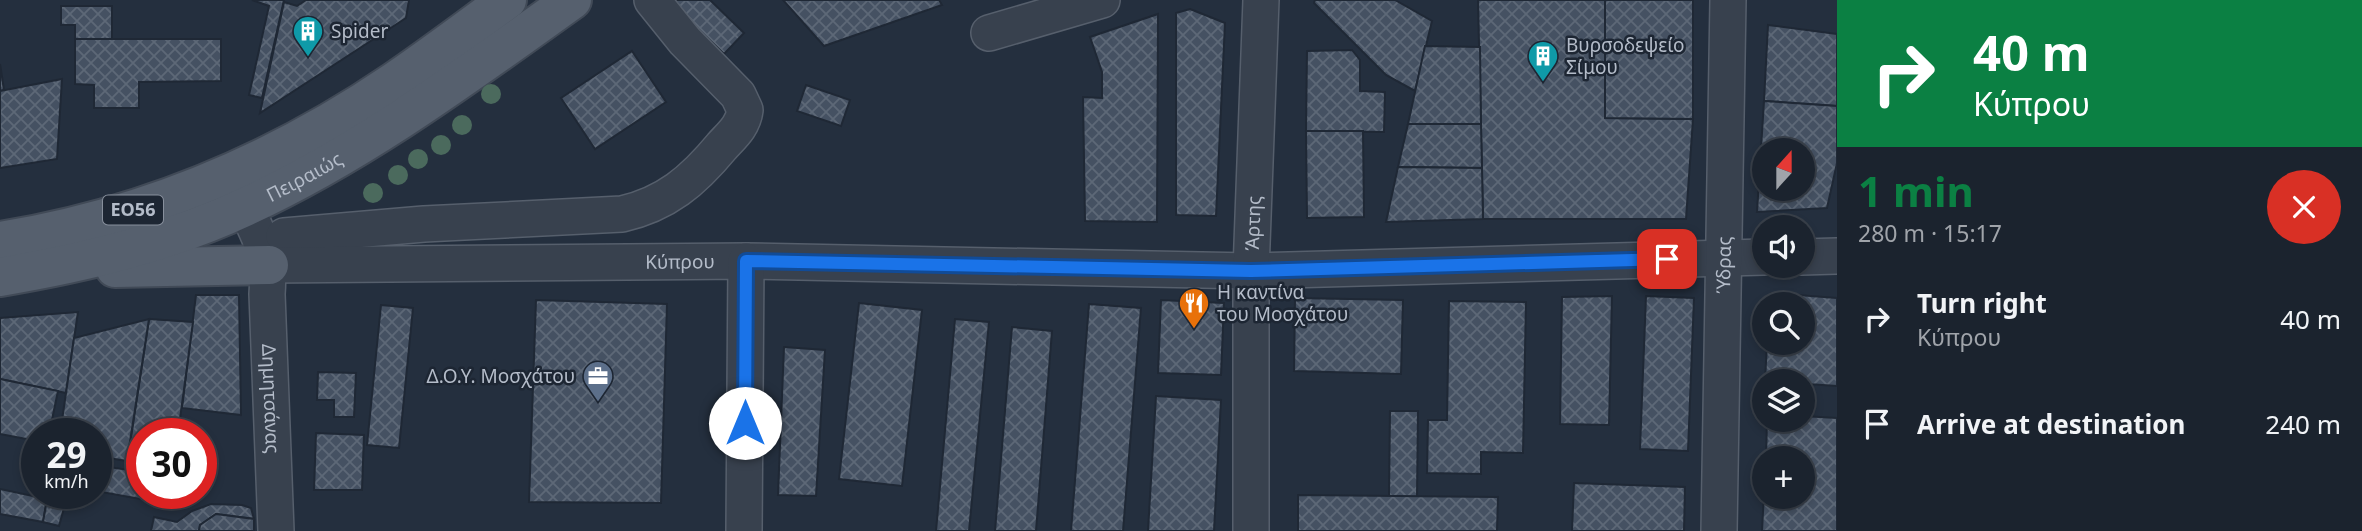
<!DOCTYPE html>
<html lang="en">
<head>
<meta charset="utf-8">
<style>
	:root { --surface:#1b232e; --page:#282f3a; --text:#f1f3f6; --muted:#a0a4aa; --line:#39404a; --accent:#0b8043 }
	body { margin:0; font-family:"Noto Sans",sans-serif; background:var(--page); color:var(--text); height:100vh; display:flex; flex-direction:column; font-size:26px; white-space:nowrap }
	* { box-sizing:border-box; margin:0 }
	p { font-size:23px; color:var(--muted) }
	.icon { flex:none; width:38px; height:38px; fill:none; stroke:currentColor; stroke-width:2; stroke-linecap:round; stroke-linejoin:round }
	.map { position:relative; flex:1; overflow:hidden }
	.sheet { display:flex; flex-direction:column; background:var(--surface); width:525px }
	.sheet>* { flex:none }
	.banner { background:#0b8043; color:#fff; overflow:hidden }
	.needle { width:46px; rotate:21deg }
	.buttons { position:absolute; left:1752px; top:138px; display:grid; gap:14px }
	.buttons a { display:grid; place-items:center; width:63px; height:63px; border-radius:50%; background:var(--surface); box-shadow:0 4px 10px #0003,0 0 0 2px var(--line); font-size:35px }
	.speed { position:absolute; left:21px; top:418px; display:flex; gap:14px; font-size:35px; font-weight:700; text-align:center }
	.speed>* { display:grid; place-content:center; width:91px; height:91px; border-radius:50%; background:var(--surface); box-shadow:0 4px 10px #0003,0 0 0 2px var(--line); line-height:1 }
	.speed small { font-size:18px; font-weight:400 }
	.speed .limit { border:10px solid #d22; background:#fff; color:#111 }
	.pin { position:absolute; display:grid; place-items:center; width:60px; height:60px; color:#fff; margin:-30px; border-radius:14px; box-shadow:0 4px 10px #0006 }
	.me { position:absolute; width:77px; margin:-38px; rotate:0deg; stroke-linejoin:round; filter:drop-shadow(0 0 5px #0008) }
	.turn { display:flex; align-items:center; gap:24px; height:147px; padding:0 21px; font-size:32px }
	.turn .icon { width:91px; height:91px; stroke-width:2.5 }
	.turn b { display:block; font-size:49px; line-height:60px }
	.round { display:grid; place-items:center; flex:none; width:74px; height:74px; border-radius:37px; background:var(--page) }
	.summary { display:flex; align-items:center; justify-content:space-between; height:119px; padding:0 21px }
	h1 { font-size:42px; font-weight:700; line-height:52px; color:var(--accent) }
	ul { padding:0; list-style:none }
	li { display:flex; align-items:center; gap:21px; height:105px; padding:0 21px }
	li div { flex:1 }
	li b { display:block; font-size:26px }
	li em { font-style:normal }
	main { display:flex; flex:1; min-height:0 }
	.map>svg:first-child { display:block }
</style>
</head>
<body>
<main>
<div class="map">
<svg width="1837" height="531" viewBox="0 0 1837 531">
	<defs>
		<pattern id="building-cross-hatch" width="8" height="8" patternUnits="userSpaceOnUse" patternTransform="scale(1.75)"><rect width="8" height="8" fill="#455162"/><path d="M0 0l8 8M0 8l8-8" fill="none" stroke="#5d6877"/></pattern>
	</defs>
	<rect width="100%" height="100%" fill="#242f3e"/>
	<g fill="url(#building-cross-hatch)" stroke="#1f2835" stroke-width="2" fill-rule="evenodd">
		<path d="M252 0H284L262 98 249 95 269 6Z"/>
		<path d="M306 0H409L406 18 260 113 284 2 297 6Z"/>
		<path d="M668 0H710L744 33 724 54Z"/>
		<path d="M783 0H939L942 5 824 46Z"/>
		<path d="M1315 0H1395L1432 21 1415 91 1386 75 1314 3Z"/>
		<path d="M1478 0H1605V118L1693 119 1686 219H1483Z"/>
		<path d="M1605 0H1693V119L1605 118Z"/>
		<path d="M61 6H112V39H75V25H61Z"/>
		<path d="M1190 9 1225 23 1216 216 1176 215V13Z"/>
		<path d="M1158 14 1157 222 1085 221 1083 97 1102 98V72L1090 37Z"/>
		<path d="M1768 25 1837 34V106L1764 101Z"/>
		<path d="M75 39H221V81L139 82V108H94V85L75 84Z"/>
		<path d="M1425 46 1480 47 1481 124H1408Z"/>
		<path d="M1352 50 1360 60V91L1385 92 1384 132 1306 131 1307 51Z"/>
		<path d="M632 51 666 102 595 149 561 98Z"/>
		<path d="M0 64 4 90 0 91Z"/>
		<path d="M62 79 57 159 0 168V91Z"/>
		<path d="M806 85 850 100 841 126 797 111Z"/>
		<path d="M1764 101 1837 106V163L1827 208 1757 212ZM1764 150H1802V189H1764Z"/>
		<path d="M1408 124H1481L1482 168 1398 167Z"/>
		<path d="M1306 131H1363L1364 217 1307 218Z"/>
		<path d="M1398 167 1482 168 1483 219 1386 222Z"/>
		<path d="M1771 293 1837 298V386L1765 381 1767 343H1802V304H1770Z"/>
		<path d="M196 295H239L241 415 182 408Z"/>
		<path d="M1612 296 1609 425 1560 424 1562 297Z"/>
		<path d="M1646 296 1694 298 1688 451 1640 449Z"/>
		<path d="M1295 298 1403 300 1401 374 1294 371Z"/>
		<path d="M536 300 667 304 661 503 529 502Z"/>
		<path d="M1161 300 1224 303 1221 375 1158 373Z"/>
		<path d="M1449 301 1526 302 1523 453 1481 452V474L1427 473 1428 420H1447Z"/>
		<path d="M859 303 922 310 902 486 839 479Z"/>
		<path d="M1089 304 1141 308 1123 531H1071Z"/>
		<path d="M381 305 413 308 399 448 367 445Z"/>
		<path d="M78 312 66 393 0 379V318Z"/>
		<path d="M149 319 193 322 178 434H142V472L126 470Z"/>
		<path d="M149 319 127 461 96 456V434H60L74 338Z"/>
		<path d="M955 319 989 322 969 531H936Z"/>
		<path d="M1012 327 1052 331 1036 531H995Z"/>
		<path d="M784 347 825 350 816 496 778 495Z"/>
		<path d="M318 372 356 373 354 417H334V400H317Z"/>
		<path d="M0 379 58 391 49 434H37V441L0 434Z"/>
		<path d="M1156 396 1221 400 1214 531H1148Z"/>
		<path d="M1390 411H1418L1417 497H1389Z"/>
		<path d="M1802 416 1837 418V531H1762L1764 493V497H1802V458H1766L1767 420H1802Z"/>
		<path d="M316 433 364 435 362 490H314Z"/>
		<path d="M96 465 142 472V494H170L168 504 96 491Z"/>
		<path d="M1574 483 1685 487 1684 531H1572Z"/>
		<path d="M0 489 47 499 43 522 0 514Z"/>
		<path d="M48 494H68L59 526 43 522Z"/>
		<path d="M1298 495 1498 497 1497 531H1298Z"/>
		<path d="M211 504 242 505 251 508 254 519 216 514 200 525 199 531H151L154 517 177 522 192 511Z"/>
		<path d="M216 514 254 519V531H199L200 525Z"/>
	</g>
	<g fill="none" stroke-linecap="round" stroke-linejoin="round">
		<g stroke="#565f6c" stroke-width="38">
			<g id="minor">
				<path d="M989 33 1102 0"/>
				<path id="s1" d="M245 207C262 240 270 257 267 294L276 531"/>
				<path d="M284 236 424 224 622 214C666 204 693 181 722 146 732 135 743 126 745 110L738 95 685 41 652 0"/>
				<path d="M1802 257 1837 256"/>
				<path id="s2" d="M269 265 746 261 1251 271 1764 257"/>
				<path d="M744 531 746 261"/>
				<path id="s3" d="M1251 531V271L1261 0"/>
				<path id="s4" d="M1719 531 1728 0"/>
			</g>
		</g>
		<g stroke="#414a57" stroke-width="42">
			<g id="major">
				<path d="M0 241C143 218 276 162 395 81 433 55 470 27 507 0"/>
				<path d="M115 268 269 265"/>
				<path id="s5" d="M0 277C83 263 168 243 245 207 362 153 467 75 572 0"/>
			</g>
		</g>
		<use href="#minor" stroke="#38414e" stroke-width="35"/>
		<use href="#major" stroke="#56606e" stroke-width="38"/>
	</g>
	<g fill="#4b6a5d">
		<circle cx="491" cy="94" r="10"/>
		<circle cx="462" cy="125" r="10"/>
		<circle cx="441" cy="145" r="10"/>
		<circle cx="418" cy="159" r="10"/>
		<circle cx="398" cy="175" r="10"/>
		<circle cx="373" cy="193" r="10"/>
	</g>
	<g fill="none" stroke-linecap="round" stroke-linejoin="round">
		<g stroke="#114b97" stroke-width="18">
			<path id="route" d="M745 423 746 261 1251 271 1667 259"/>
		</g>
		<use href="#route" stroke="#1a73e8" stroke-width="12"/>
	</g>
	<defs>
		<g id="building-pin" transform="scale(1.575)"><path d="M0 17L-7.5 6A9.5 9.5 0 1 1 7.5 6Z" fill="#0f9aa8" stroke="#1d2633"/><path d="M-4-6H4V6H1V3H-1V6H-4ZM-2.5-4.3h1.7v1.8h-1.7ZM.8-4.3h1.7v1.8H.8ZM-2.5-1h1.7V.8h-1.7ZM.8-1h1.7V.8H.8Z" fill="#fff"/></g>
		<g id="restaurant-pin" transform="scale(1.575)"><path d="M0 17L-7.5 6A9.5 9.5 0 1 1 7.5 6Z" fill="#e8710a" stroke="#1d2633"/><path d="M-5-6h1v4h1v-4h1v4h1v-4h1v5L-1.5 .5V6h-2V.5L-5-1ZM5-6V6H3V1.5H1.5Q1.5-4 5-6Z" fill="#fff"/></g>
		<g id="office-pin" transform="scale(1.575)"><path d="M0 17L-7.5 6A9.5 9.5 0 1 1 7.5 6Z" fill="#5c6f8a" stroke="#1d2633"/><path d="M-6-3h4V-5.5h4V-3h4V5H-6ZM-1-4.5V-3h2v-1.5ZM-6 0V1H6V0Z" fill="#fff"/></g>
	</defs>
	<g fill-rule="evenodd">
		<use href="#building-pin" x="308" y="31"/>
		<use href="#building-pin" x="1543" y="56"/>
		<use href="#restaurant-pin" x="1194" y="303"/>
		<use href="#office-pin" x="598" y="376"/>
	</g>
	<g text-anchor="middle" stroke-width="5" stroke-linejoin="round" paint-order="stroke">
		<rect fill="#1d2633" stroke="#878f9c" stroke-width="2" x="103" y="195.5" width="60" height="29" rx="5"/>
		<g font-size="18" font-weight="bold" fill="#b4bcc9">
			<text x="133" y="216">ΕΟ56</text>
		</g>
		<g font-size="19" fill="#b4bcc9" stroke="#1d2633" text-anchor="start">
			<text x="331" y="38">Spider</text>
			<text x="1566" y="52">Βυρσοδεψείο<tspan x="1566" dy="22">Σίμου</tspan></text>
			<text x="1217" y="299">Η καντίνα<tspan x="1217" dy="22">του Μοσχάτου</tspan></text>
			<text x="575" y="383" text-anchor="end">Δ.Ο.Υ. Μοσχάτου</text>
		</g>
		<g font-size="19" fill="#b4bcc9" stroke="#1d2633">
			<text dy="7" stroke="none"><textPath href="#s5" startOffset="322">Πειραιώς</textPath></text>
			<text dy="7" stroke="none"><textPath href="#s3" startOffset="308">Άρτης</textPath></text>
			<text dy="7" stroke="none"><textPath href="#s2" startOffset="411">Κύπρου</textPath></text>
			<text dy="7" stroke="none"><textPath href="#s4" startOffset="266">Ύδρας</textPath></text>
			<text dy="7" stroke="none"><textPath href="#s1" startOffset="196">Δημητσάνας</textPath></text>
		</g>
	</g>
</svg>
<div class="buttons">
<a><svg class="needle" viewBox="-14 -14 28 28"><path d="M0-13l5 13h-10z" fill="#e53935"/><path d="M0 13l5-13h-10z" fill="#a0a4aa"/></svg></a>
<a><svg class="icon" aria-label="sound" viewBox="0 0 24 24"><path d="M4 9h4l5-4v14l-5-4H4zM17 9q2 3 0 6"/></svg></a>
<a><svg class="icon" aria-label="search" viewBox="0 0 24 24"><circle cx="10" cy="10" r="6"/><path d="M15 15l6 6"/></svg></a>
<a><svg class="icon" aria-label="layers" viewBox="0 0 24 24"><path d="M12 4l9 5-9 5-9-5zM3 14l9 5 9-5"/></svg></a>
<a>+</a>
</div>
<div class="speed"><div>29<small>km/h</small></div><div class="limit">30</div></div>
<div class="pin" style="left:1667px;top:259px;background:#d93025"><svg class="icon" aria-label="arrive" viewBox="0 0 24 24"><path d="M6 21V4h12l-3 4 3 4H6"/></svg></div>
<svg class="me" style="left:745px;top:423px" viewBox="-20 -20 40 40"><circle r="19" fill="#fff"/><path d="M0-13L10 11 0 6-10 11z" fill="#1a73e8"/></svg>
</div>
<section class="sheet">
<div class="banner">
<div class="turn"><svg class="icon" aria-label="right" viewBox="0 0 24 24"><path d="M7 20v-9h11M14 6l5 5-5 5"/></svg><div><b>40 m</b>Κύπρου</div></div>
</div>
<div class="summary"><div><h1>1 min</h1><p>280 m · 15:17</p></div><a class="round" style="background:#d93025;color:#fff"><svg class="icon" aria-label="close" viewBox="0 0 24 24"><path d="M6 6l12 12M18 6L6 18"/></svg></a></div>
<ul>
<li><svg class="icon" aria-label="right" viewBox="0 0 24 24"><path d="M7 20v-9h11M14 6l5 5-5 5"/></svg><div><b>Turn right</b><p>Κύπρου</p></div><em>40 m</em></li>
<li><svg class="icon" aria-label="arrive" viewBox="0 0 24 24"><path d="M6 21V4h12l-3 4 3 4H6"/></svg><div><b>Arrive at destination</b></div><em>240 m</em></li>
</ul>
</section>
</main>
</body>
</html>
